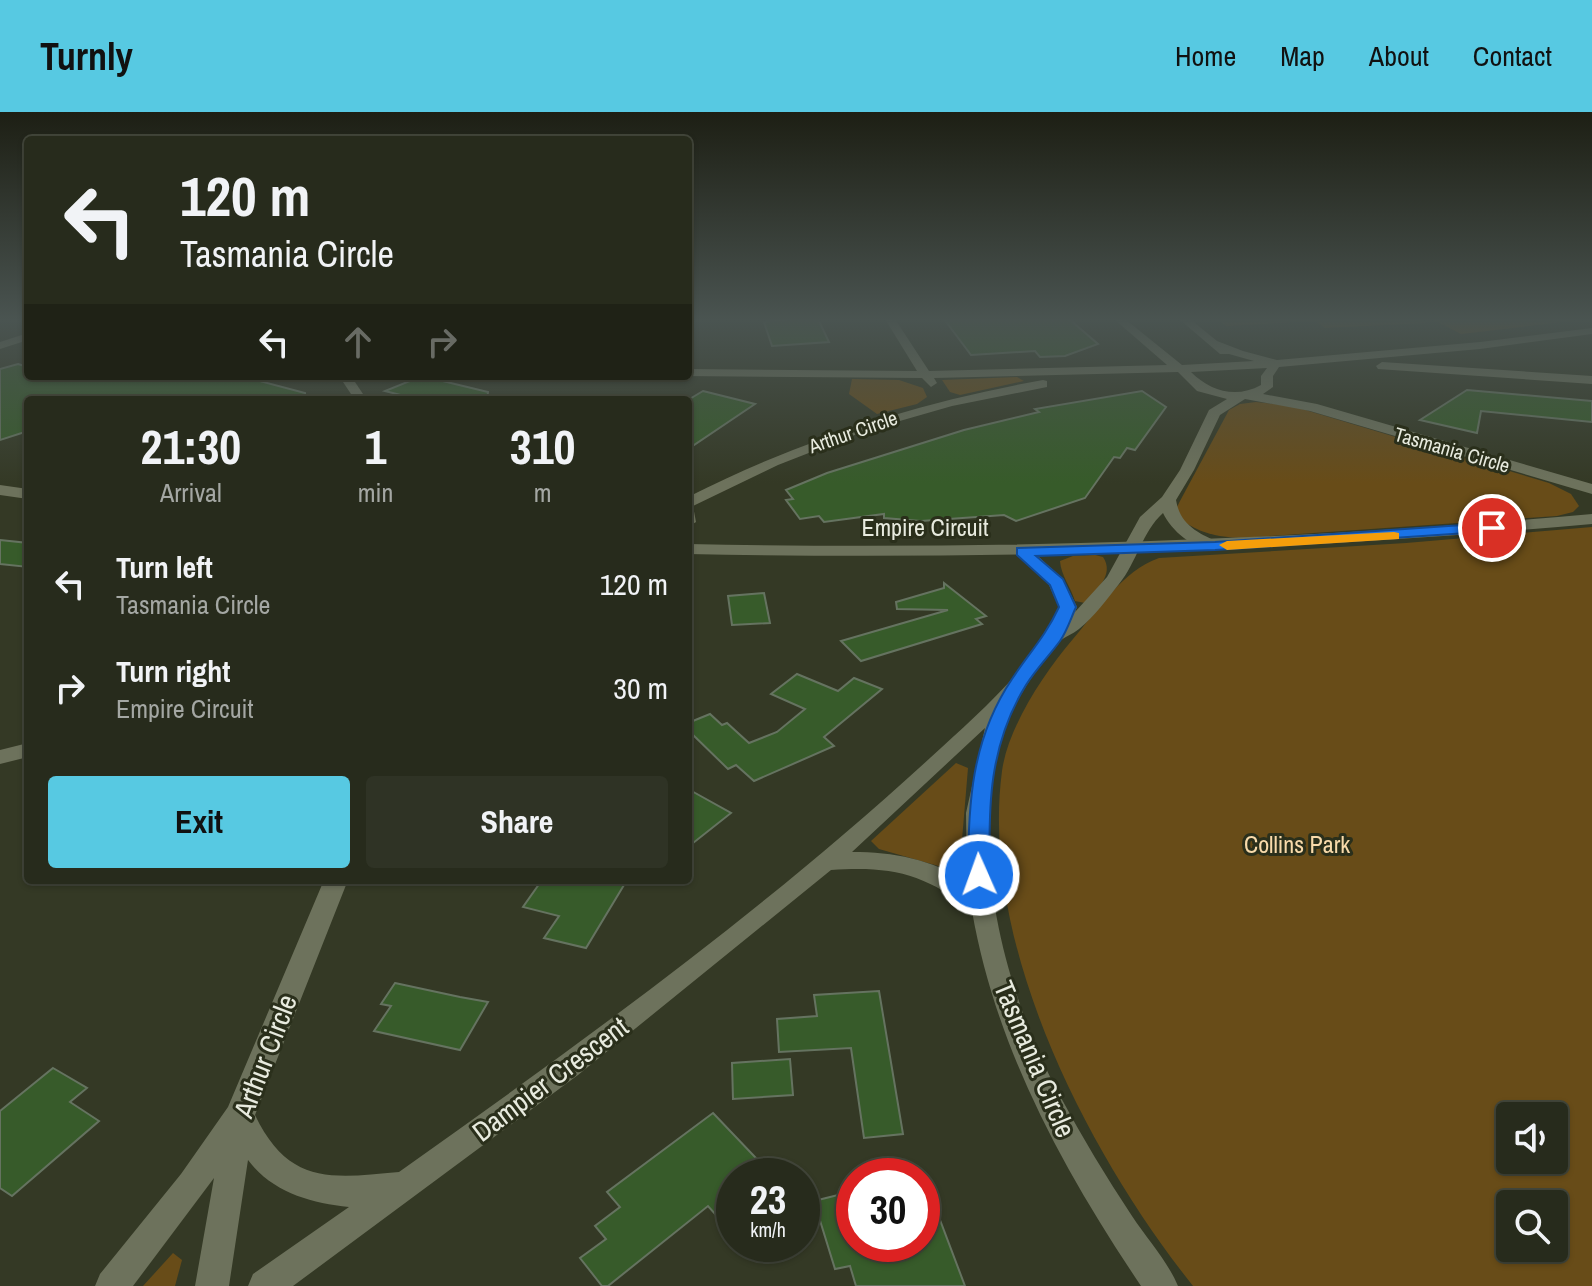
<!DOCTYPE html>
<html lang="en">
<head>
<meta charset="utf-8">
<style>
	:root { --surface:#272b1c; --page:#2f3325; --text:#f1f3f6; --muted:#a4a7a3; --line:#43473b; --accent:#57c9e2 }
	body { margin:0; font-family:"Archivo Narrow",sans-serif; background:var(--page); color:var(--text); height:100vh; display:flex; flex-direction:column; font-size:30px; white-space:nowrap }
	* { box-sizing:border-box; margin:0 }
	p { font-size:26px; color:var(--muted) }
	.icon { flex:none; width:44px; height:44px; fill:none; stroke:currentColor; stroke-width:2; stroke-linecap:round; stroke-linejoin:round }
	.map { position:relative; flex:1; overflow:hidden }
	.sheet { position:absolute; left:24px; top:284px; width:668px; height:488px; display:flex; flex-direction:column; background:var(--surface); border-radius:8px; box-shadow:0 2px 6px #0004,0 0 0 2px var(--line) }
	.sheet>* { flex:none }
	.hud { position:absolute; left:24px; top:24px; width:668px; height:244px; border-radius:8px; box-shadow:0 2px 6px #0004,0 0 0 2px var(--line); background:#272b1c; color:var(--text); overflow:hidden }
	.fabs { position:absolute; left:1496px; top:990px; display:grid; gap:16px }
	.fabs a { display:grid; place-items:center; width:72px; height:72px; border-radius:8px; background:var(--surface); box-shadow:0 2px 6px #0004,0 0 0 2px var(--line); font-size:40px }
	.speed { position:absolute; left:716px; top:1046px; display:flex; gap:16px; font-size:40px; font-weight:700; text-align:center }
	.speed>* { display:grid; place-content:center; width:104px; height:104px; border-radius:50%; background:var(--surface); box-shadow:0 2px 6px #0004,0 0 0 2px var(--line); line-height:1 }
	.speed small { font-size:20px; font-weight:400 }
	.speed .limit { border:12px solid #d22; background:#fff; color:#111 }
	.pin { position:absolute; display:grid; place-items:center; width:68px; height:68px; color:#fff; margin:-34px; border:4px solid #fff; border-radius:50%; box-shadow:0 2px 8px #0007 }
	.me { position:absolute; width:88px; margin:-44px; rotate:358deg; stroke-linejoin:round; filter:drop-shadow(0 0 6px #0008) }
	.turn { display:flex; align-items:center; gap:28px; height:168px; padding:0 24px; font-size:36px }
	.turn .icon { width:104px; height:104px; stroke-width:2.5 }
	.turn b { display:block; font-size:56px; line-height:68px }
	.lanes { display:flex; align-items:center; height:76px; padding:0 24px; background:#0003; justify-content:center; gap:40px; direction:ltr }
	.lanes .off { opacity:.35 }
	.eta { display:flex; justify-content:space-evenly; align-items:center; height:136px; text-align:center }
	.eta b { font-size:48px; font-weight:700; line-height:56px }
	.cta { display:flex; gap:16px; margin-top:auto; padding:16px 24px }
	.cta a { flex:1; height:92px; border-radius:8px; background:var(--accent); color:#111; font-size:32px; font-weight:700; line-height:92px; text-align:center }
	.cta a+a { background:var(--page); color:var(--text) }
	ul { padding:0; list-style:none }
	li { display:flex; align-items:center; gap:24px; height:104px; padding:0 24px }
	li div { flex:1 }
	li b { display:block; font-size:30px }
	li em { font-style:normal }
	header { display:flex; align-items:center; gap:48px; box-sizing:border-box; height:112px; padding:0 40px; background:var(--accent); color:#111 }
	header strong { font-size:38px }
	nav { display:flex; gap:44px; margin-inline-start:auto; font-size:28px }
	.map>svg:first-child { display:block }
</style>
</head>
<body>
<header>
<strong>Turnly</strong>
<nav><a>Home</a><a>Map</a><a>About</a><a>Contact</a></nav>
</header>
<div class="map">
<svg width="1592" height="1174" viewBox="0 0 1592 1174">
	<rect width="100%" height="100%" fill="#343925"/>
	<g fill="#684c18" fill-rule="evenodd">
		<path d="M1216 207H1419L1426 211 1325 216 1315 209 1226 214Z"/>
		<path d="M1432 207H1567L1572 209 1461 222Z"/>
		<path d="M1017 265 1024 269 960 283 950 280 942 268Z"/>
		<path d="M852 267 899 268 923 276 927 285 917 292 877 302 849 282Z"/>
		<path d="M1256 290 1292 294 1549 371 1571 382 1579 394 1573 400 1557 404 1241 426C1217 425 1198 421 1179 406L1177 395 1180 389 1229 298 1240 292Z"/>
		<path d="M1592 415V1174H1193C1088 1042 979 832 1002 659 1008 615 1044 561 1073 527 1098 498 1122 459 1159 446L1406 431ZM1510 1004H1554V1048H1510ZM1510 1092H1554V1136H1510Z"/>
		<path d="M1095 443 1103 445C1115 463 1096 478 1085 491L1075 489C1071 475 1061 464 1060 449L1073 444Z"/>
		<path d="M956 651 968 656 960 752 949 757 879 737 871 729Z"/>
		<path d="M173 1141 182 1148 175 1174H143Z"/>
	</g>
	<g fill="#375b2a" stroke="#657360" stroke-width="2">
		<path d="M788 207H818L829 230 772 234 764 210Z"/>
		<path d="M944 207H1069L1098 232 1065 244 1040 245 1035 239 971 243Z"/>
		<path d="M18 252 28 255V264H241L305 281V288H28V319L0 328V257Z"/>
		<path d="M422 264 488 280 487 288H420L385 279Z"/>
		<path d="M1467 278 1592 289V310L1481 299 1477 321 1420 308Z"/>
		<path d="M703 279 755 292 688 337V288Z"/>
		<path d="M1142 279 1166 295 1135 338 1127 336 1120 346 1114 345 1085 386 1016 409 1004 403 921 409 884 406V402L824 410 819 404 800 407 786 388 793 387 786 378 827 361 964 318 1039 300 1035 297Z"/>
		<path d="M0 428 28 431V455L0 452Z"/>
		<path d="M944 471 986 504 976 507 982 512 861 549 841 529 948 498 897 497 896 490 944 476Z"/>
		<path d="M764 481 770 511 732 513 728 484Z"/>
		<path d="M797 562 838 579 854 566 882 577 824 625 834 634 754 669 736 653 728 657 688 618V611L710 602 722 613 727 611 749 631 777 620 805 597 771 582Z"/>
		<path d="M688 677 731 701 688 735Z"/>
		<path d="M542 768H627L586 836 544 826 559 804 523 795Z"/>
		<path d="M395 871 460 885 488 890 460 938 374 919 391 894 381 892Z"/>
		<path d="M879 879 903 1022 864 1026 851 936 779 940 777 907 817 904 814 883Z"/>
		<path d="M790 947 793 983 733 987 732 951Z"/>
		<path d="M53 956 87 976 70 990 99 1009 12 1084 0 1076V999Z"/>
		<path d="M713 1001 773 1064H734V1090L717 1104 708 1094 608 1174H602L580 1146 606 1127 595 1114 620 1095 607 1080Z"/>
		<path d="M854 1079V1132H922V1113L940 1108 965 1174H856L850 1154 835 1157 814 1089Z"/>
	</g>
	<g fill="none" stroke-linecap="round" stroke-linejoin="round">
		<g fill="#6d725c" fill-rule="evenodd">
			<path d="M885 207H895L929 259 1167 253 1114 207H1125L1182 253 1254 249 1229 242H1220L1179 207H1190L1217 229 1243 239 1277 248 1480 230 1592 216V222L1480 237 1279 255 1273 264V275L1263 282 1317 292 1592 372V382L1310 299 1245 287 1220 303 1194 358 1176 388C1180 413 1199 422 1221 431V437C1198 442 1172 420 1163 401 1142 420 1137 450 1119 472 1107 487 1094 505 1079 517 1073 522 1064 525 1059 530 1046 543 1033 563 1023 579 954 695 1000 873 1060 984 1082 1025 1106 1065 1132 1104 1147 1127 1167 1148 1178 1174H1141C1064 1059 996 937 972 799 924 761 891 754 831 758L578 963 293 1174H248L253 1162 349 1095C310 1091 272 1080 248 1048L229 1174H195L214 1066 133 1174H95L100 1162 181 1062 228 995 324 768H348L255 1003C289 1074 333 1066 399 1060 582 930 765 798 930 646 976 603 1035 555 1059 495L1049 473 1017 442 1015 439 1017 436H1029L1063 467 1077 495 1075 500 1107 465 1140 405 1162 385 1180 358 1209 298 1227 287 1197 279 1178 260 934 266 937 271 931 275 922 266 685 264H688V257L917 259ZM1267 256 1261 264V273C1236 287 1210 279 1191 260ZM985 616 966 701 967 770C931 747 894 740 852 740Z"/>
			<path d="M28 221V228L0 237V230Z"/>
			<path d="M1382 250 1592 264V272L1378 257 1376 254Z"/>
			<path d="M339 264H351L367 288H355Z"/>
			<path d="M1043 268 1047 269V275L952 294 865 319 778 353 693 394 696 410 688 415V385C801 328 918 290 1043 268Z"/>
			<path d="M28 631V645L0 652V638Z"/>
		</g>
		<g fill="#6d725c" fill-rule="evenodd">
			<path d="M0 373 28 377V387L0 383Z"/>
			<path d="M1592 402V412C1291 439 990 448 688 442V432C990 438 1291 429 1592 402Z"/>
		</g>
	</g>
	<linearGradient id="sky" x2="0" y2="1"><stop stop-color="#1d1f14"/><stop offset="0.56" stop-color="#4a5451"/><stop offset="1" stop-color="#4a5451" stop-opacity="0"/></linearGradient>
	<rect width="1592" height="371" fill="url(#sky)"/>
	<path fill="#1a73e8" stroke="#114b97" stroke-width="2" d="M1492 411 1499 416 1497 419 1215 438 1036 444 1063 467 1076 495C1071 506 1067 519 1060 529 1049 544 1036 557 1026 573 989 633 988 695 990 763L987 769H972L968 763C968 693 971 628 1012 567 1029 541 1045 525 1059 495L1050 473 1017 443V436L1215 430Z"/>
	<path fill="#f59e0b" d="M1394 420 1399 421V427L1227 438 1219 433 1227 429Z"/>
	<g text-anchor="middle" stroke-width="6" stroke-linejoin="round" paint-order="stroke">
		<g font-size="20" fill="#e8ebdf" stroke="#2a2f1b">
			<text transform="translate(853 320) rotate(-19)" y="7">Arthur Circle</text>
			<text transform="translate(1452 338) rotate(16)" y="7">Tasmania Circle</text>
		</g>
		<g font-size="24" fill="#e8ebdf" stroke="#2a2f1b">
			<text x="925" y="424">Empire Circuit</text>
		</g>
		<g font-size="24" fill="#f8daaa" stroke="#2a2f1b">
			<text x="1297" y="741">Collins Park</text>
		</g>
		<g font-size="28" fill="#e8ebdf" stroke="#2a2f1b">
			<text transform="translate(265 944) rotate(-69)" y="10">Arthur Circle</text>
			<text transform="translate(1035 947) rotate(67)" y="10">Tasmania Circle</text>
			<text transform="translate(550 967) rotate(-37)" y="10">Dampier Crescent</text>
		</g>
	</g>
</svg>
<div class="fabs">
<a><svg class="icon" aria-label="sound" viewBox="0 0 24 24"><path d="M4 9h4l5-4v14l-5-4H4zM17 9q2 3 0 6"/></svg></a>
<a><svg class="icon" aria-label="search" viewBox="0 0 24 24"><circle cx="10" cy="10" r="6"/><path d="M15 15l6 6"/></svg></a>
</div>
<div class="speed"><div>23<small>km/h</small></div><div class="limit">30</div></div>
<div class="pin" style="left:1492px;top:416px;background:#d93025"><svg class="icon" aria-label="arrive" viewBox="0 0 24 24"><path d="M6 21V4h12l-3 4 3 4H6"/></svg></div>
<svg class="me" style="left:979px;top:763px" viewBox="-20 -20 40 40"><circle r="17" fill="#1a73e8" stroke="#fff" stroke-width="3"/><path d="M0-11L8 9 0 5-8 9z" fill="#fff"/></svg>
<div class="hud">
<div class="turn"><svg class="icon" aria-label="left" viewBox="0 0 24 24"><path d="M17 20v-9H6M10 6l-5 5 5 5"/></svg><div><b>120 m</b>Tasmania Circle</div></div>
<div class="lanes"><svg class="icon" aria-label="left" viewBox="0 0 24 24"><path d="M17 20v-9H6M10 6l-5 5 5 5"/></svg><svg class="icon off" aria-label="ahead" viewBox="0 0 24 24"><path d="M12 20V5M6 11l6-6 6 6"/></svg><svg class="icon off" aria-label="right" viewBox="0 0 24 24"><path d="M7 20v-9h11M14 6l5 5-5 5"/></svg></div>
</div>
<section class="sheet">
<div class="eta">
<div><b>21:30</b><p>Arrival</p></div>
<div><b>1</b><p>min</p></div>
<div><b>310</b><p>m</p></div>
</div>
<ul>
<li><svg class="icon" aria-label="left" viewBox="0 0 24 24"><path d="M17 20v-9H6M10 6l-5 5 5 5"/></svg><div><b>Turn left</b><p>Tasmania Circle</p></div><em>120 m</em></li>
<li><svg class="icon" aria-label="right" viewBox="0 0 24 24"><path d="M7 20v-9h11M14 6l5 5-5 5"/></svg><div><b>Turn right</b><p>Empire Circuit</p></div><em>30 m</em></li>
</ul>
<div class="cta"><a>Exit</a><a>Share</a></div>
</section>
</div>
</body>
</html>
